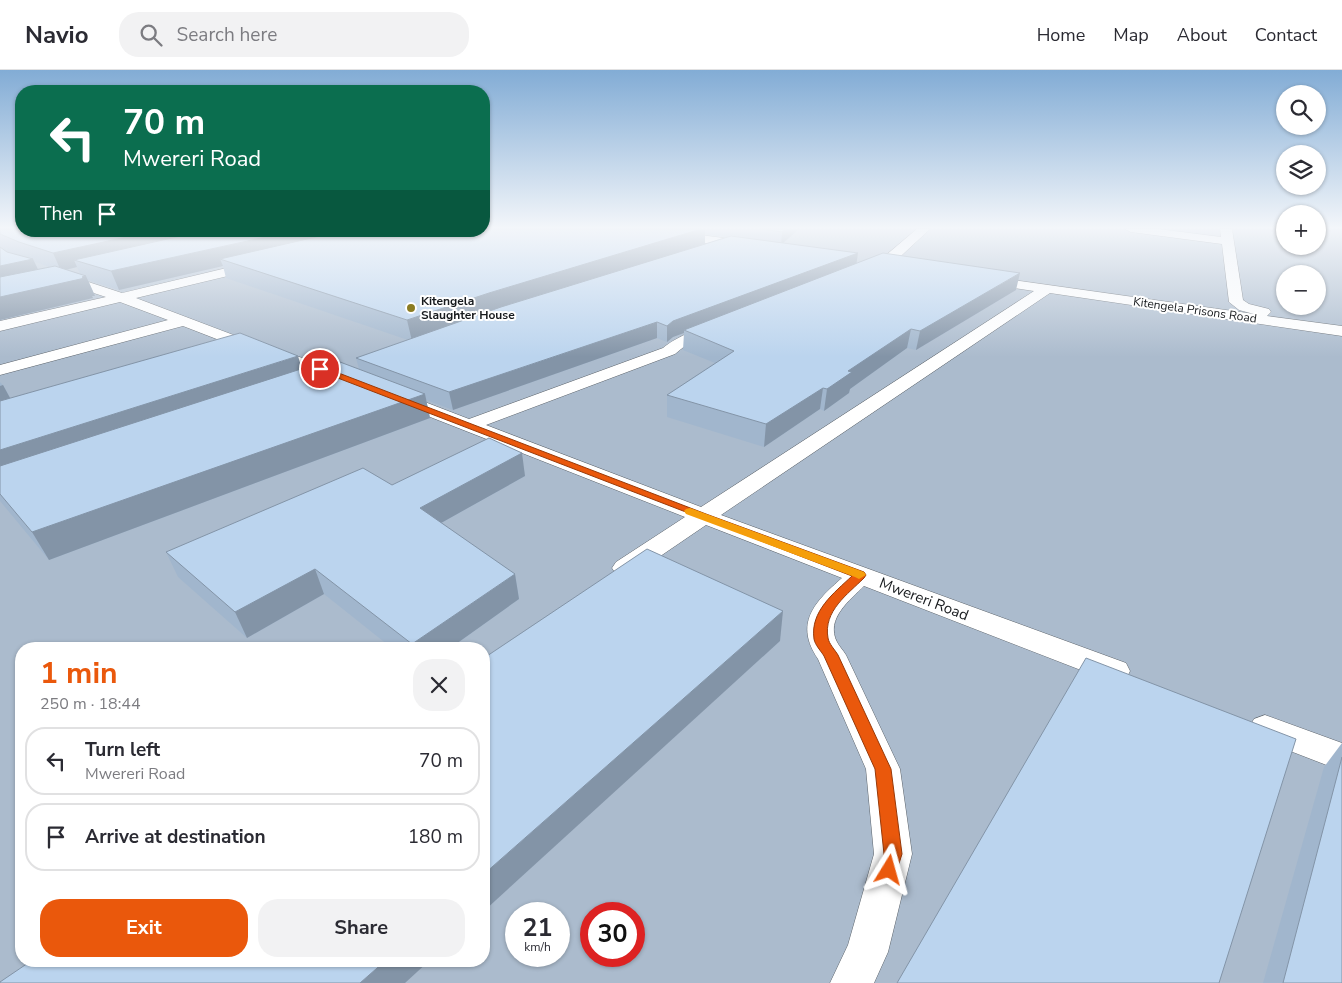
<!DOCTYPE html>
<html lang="en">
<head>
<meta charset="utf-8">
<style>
	:root { --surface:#fff; --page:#f2f2f3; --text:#2b2b33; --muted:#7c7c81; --line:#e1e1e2; --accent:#ea580c }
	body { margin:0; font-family:"Nunito Sans",sans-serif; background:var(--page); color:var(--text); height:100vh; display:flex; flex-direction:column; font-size:19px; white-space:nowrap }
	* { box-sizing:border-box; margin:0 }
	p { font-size:16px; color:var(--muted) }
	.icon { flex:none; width:28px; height:28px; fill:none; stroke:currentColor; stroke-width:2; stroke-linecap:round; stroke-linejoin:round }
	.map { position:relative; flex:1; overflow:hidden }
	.drawer { position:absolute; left:15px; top:572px; width:475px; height:325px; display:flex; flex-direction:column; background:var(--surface); border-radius:20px; box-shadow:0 1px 4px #0004 }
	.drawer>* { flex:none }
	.hud { position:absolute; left:15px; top:15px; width:475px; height:152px; border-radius:20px; box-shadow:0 1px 4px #0004; background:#0b6e4f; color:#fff; overflow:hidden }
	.tools { position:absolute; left:1276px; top:15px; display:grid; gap:10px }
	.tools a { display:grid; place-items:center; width:50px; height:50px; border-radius:50%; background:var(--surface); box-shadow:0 1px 4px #0004; font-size:25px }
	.speed { position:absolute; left:505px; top:832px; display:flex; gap:10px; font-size:25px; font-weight:700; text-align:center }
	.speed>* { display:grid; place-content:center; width:65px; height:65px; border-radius:50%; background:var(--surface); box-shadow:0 1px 4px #0004; line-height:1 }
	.speed small { font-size:12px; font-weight:400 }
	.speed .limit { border:8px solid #d22; background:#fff; color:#111 }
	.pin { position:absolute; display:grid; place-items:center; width:42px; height:42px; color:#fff; margin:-21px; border:2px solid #fff; border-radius:50%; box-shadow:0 1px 5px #0007 }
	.me { position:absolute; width:55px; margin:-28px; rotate:8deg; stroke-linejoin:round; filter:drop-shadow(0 0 4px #0008) }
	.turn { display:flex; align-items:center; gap:18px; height:105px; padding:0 25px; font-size:22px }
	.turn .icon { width:65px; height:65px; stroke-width:2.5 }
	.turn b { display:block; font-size:35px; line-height:42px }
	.then { display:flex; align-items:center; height:48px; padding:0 25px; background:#0003; gap:10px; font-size:19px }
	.round { display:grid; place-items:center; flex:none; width:52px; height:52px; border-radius:20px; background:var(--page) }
	.overview { display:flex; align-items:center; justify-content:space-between; height:85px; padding:0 25px }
	h1 { font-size:30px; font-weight:700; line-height:38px; color:var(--accent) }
	.primary-button { display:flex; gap:10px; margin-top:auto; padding:10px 25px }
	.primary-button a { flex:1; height:58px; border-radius:20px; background:var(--accent); color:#fff; font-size:20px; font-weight:700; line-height:58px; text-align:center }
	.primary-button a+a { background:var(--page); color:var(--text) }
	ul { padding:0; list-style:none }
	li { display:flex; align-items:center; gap:15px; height:68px; margin:0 10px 8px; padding:0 15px; border:2px solid var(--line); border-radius:20px }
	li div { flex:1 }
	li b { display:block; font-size:19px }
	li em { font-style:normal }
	header { display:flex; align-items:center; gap:30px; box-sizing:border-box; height:70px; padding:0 25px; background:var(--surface); border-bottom:1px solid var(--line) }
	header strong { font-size:24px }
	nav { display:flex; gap:28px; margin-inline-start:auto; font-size:18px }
	.search { width:350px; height:45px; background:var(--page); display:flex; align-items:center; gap:12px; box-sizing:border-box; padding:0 18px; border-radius:20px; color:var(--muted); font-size:19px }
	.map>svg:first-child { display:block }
</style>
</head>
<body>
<header>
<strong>Navio</strong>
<div class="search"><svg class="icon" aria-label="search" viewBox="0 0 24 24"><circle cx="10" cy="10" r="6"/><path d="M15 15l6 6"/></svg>Search here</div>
<nav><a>Home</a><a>Map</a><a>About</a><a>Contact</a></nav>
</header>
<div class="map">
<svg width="1342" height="913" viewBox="0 0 1342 913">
	<rect width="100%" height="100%" fill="#e4ecf5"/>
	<path fill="#abbbcd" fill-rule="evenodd" d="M0 159 21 161H484V159H1285V176H1318V159H1342V913H0ZM1285 204H1318V236H1285ZM21 579H484V891H21ZM516 844H559V886H516ZM591 844H634V886H591Z"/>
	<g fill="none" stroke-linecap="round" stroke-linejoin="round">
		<g stroke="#5c636a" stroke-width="1">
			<g id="minor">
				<path d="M626 159H655L746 171 752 175 746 179 632 162Z"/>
				<path d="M917 159H930L888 198H878L877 195 878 192Z"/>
				<path d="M1125 159H1158L1221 167 1220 159H1232L1243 230 1249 234 1269 239 1271 242 1267 246 1342 256V266L1050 223 721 445 1126 593 1130 601 1126 609 1115 612 1104 609 864 516C850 530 825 549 837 572 839 576 843 580 846 585L900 699 912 784 888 882 874 913H830L848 875 874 784 866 699 818 589C794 554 814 532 842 508L706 455 634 504 625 506 616 504 612 498 616 492 685 447 392 332 389 328 392 324 398 322 404 324 469 349 663 278C675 268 705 253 719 257L722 260 719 263 686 275 675 284 486 355 701 437 1034 221 980 213 978 210 980 207 985 206 1254 244 1239 240 1229 232 1222 174 1131 162Z"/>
				<path d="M256 191 261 192 262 195 261 198 136 228 257 274 348 302 351 306 348 310 342 311 336 310 245 280 183 256 0 305V295L168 250 120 232 0 261V251L106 227 57 211 55 208 57 205H67L122 223Z"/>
				<path d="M1265 645 1342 673V701L1254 667 1249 658 1254 649Z"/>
			</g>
		</g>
		<use href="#minor" fill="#fff" fill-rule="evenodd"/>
	</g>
	<g fill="#a1b6cd" fill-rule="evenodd">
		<path d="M0 159H799L783 173 858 183 856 194 1016 220 916 280 907 278 850 319 849 323 824 341 820 339 764 377 667 347V325L715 293 683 280 684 263 673 267 667 272 657 268 453 340 426 330 430 348 49 490 0 431V312L3 315 10 328 302 299H359L356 288 408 270 226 208 223 196 119 220 88 210 95 226H92L93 228 0 250ZM705 164 726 167 705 174ZM35 192 44 195 49 197 38 199ZM77 197 80 204 67 200Z"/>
		<path d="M525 406 441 453 515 504 519 529 449 579H393L324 524 247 568 178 507 166 482 392 415Z"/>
		<path d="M1342 673V913H1263L1324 697Z"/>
	</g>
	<g fill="#8394a7">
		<path d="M701 159H705V175L412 271 407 250 489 223Z"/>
		<path d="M785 159H799L781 175 782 162Z"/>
		<path d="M154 161H236L74 190 77 197 61 201 53 183Z"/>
		<path d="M293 161H373L220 189 223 196 119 220 111 201Z"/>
		<path d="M858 183 856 197 684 260V263L673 267 667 272V256L673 251Z"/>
		<path d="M33 189 42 208 0 217V196Z"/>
		<path d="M1020 203 1016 220 916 280 920 261Z"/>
		<path d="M86 206 95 226H92L93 228 0 250V227Z"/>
		<path d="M657 252V268L453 340 449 322Z"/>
		<path d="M911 259 907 278 850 319 849 323 824 341 827 319 848 301Z"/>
		<path d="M298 286 305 309 0 411V380Z"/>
		<path d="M3 315 16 339 0 344V316Z"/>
		<path d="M823 318 820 339 764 377 766 354Z"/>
		<path d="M425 324 430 348 49 490 32 462Z"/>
		<path d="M522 383 525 406 425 462 420 438Z"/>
		<path d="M315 499 324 524 247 568 235 542Z"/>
		<path d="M515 504 519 529 449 579H414L412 574Z"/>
		<path d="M783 541 780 571 484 841V804Z"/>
		<path d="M385 891H429L405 913H360Z"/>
	</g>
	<g fill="#bbd4ee" stroke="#8394a7">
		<path d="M0 159H21V161H154L53 183 19 172 0 164Z"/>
		<path d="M484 159H701L489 223 407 250 220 189 342 161H484Z"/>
		<path d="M762 159H785L782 162Z"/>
		<path d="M203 161H293L111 201 74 190Z"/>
		<path d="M731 166 858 183 673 251 667 256 657 252 449 322 356 288 501 237Z"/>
		<path d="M0 177 7 182 33 189 0 196Z"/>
		<path d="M883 183 1020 203 920 261 911 259 848 301 852 302 827 319 823 318 766 354 667 325 734 281 684 260Z"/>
		<path d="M55 196 86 206 82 207 85 208 0 227V207Z"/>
		<path d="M240 263 298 286 0 380V331Z"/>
		<path d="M332 289 425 324 32 462 0 424V396Z"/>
		<path d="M489 368 522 383 420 438 515 504 412 574 315 499 235 542 166 482 363 398 392 415Z"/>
		<path d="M647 479 783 541 484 804V588Z"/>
		<path d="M1086 588 1296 669 1219 913H897Z"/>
		<path d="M1342 687V913H1283Z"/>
		<path d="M31 891H385L360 913H0V912Z"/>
	</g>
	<linearGradient id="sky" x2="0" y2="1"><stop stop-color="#82acd5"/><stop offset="0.55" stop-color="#f3f6fa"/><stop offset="1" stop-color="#f3f6fa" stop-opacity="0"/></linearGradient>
	<rect width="1342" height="287" fill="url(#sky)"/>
	<path fill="#ea580c" stroke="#983908" d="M317 297H323L706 444 864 502 866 505 864 508C848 524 823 541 828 568 829 574 835 580 838 585L891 699 902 784 895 806 889 809 882 806 880 800 884 784 875 699 824 586C821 581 815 575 814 569 810 541 834 523 852 506L317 300Z"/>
	<path fill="#f59e0b" d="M690 438 864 502 866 505 859 509 855 507 686 444 684 441 686 439Z"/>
	<circle fill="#8b7c22" stroke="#fff" stroke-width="2" cx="411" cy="238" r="5"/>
	<g text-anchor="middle" stroke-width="4" stroke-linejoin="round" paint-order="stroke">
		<g font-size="12" font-weight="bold" fill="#171a1d" stroke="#fff" text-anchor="start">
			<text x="421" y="235">Kitengela<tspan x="421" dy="14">Slaughter House</tspan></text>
		</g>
		<g font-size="12" fill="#171a1d" stroke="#fff">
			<text transform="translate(1195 240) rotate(8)" y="4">Kitengela Prisons Road</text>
		</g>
		<g font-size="15" fill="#171a1d" stroke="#fff">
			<text transform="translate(924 529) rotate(21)" y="5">Mwereri Road</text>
		</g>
	</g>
</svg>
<div class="tools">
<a><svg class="icon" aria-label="search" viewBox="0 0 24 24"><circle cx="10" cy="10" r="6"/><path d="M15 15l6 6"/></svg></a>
<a><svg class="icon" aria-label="layers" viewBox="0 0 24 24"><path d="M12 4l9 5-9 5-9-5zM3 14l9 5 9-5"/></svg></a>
<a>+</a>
<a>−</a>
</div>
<div class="speed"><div>21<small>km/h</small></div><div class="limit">30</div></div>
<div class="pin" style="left:320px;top:299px;background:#d93025"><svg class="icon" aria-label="arrive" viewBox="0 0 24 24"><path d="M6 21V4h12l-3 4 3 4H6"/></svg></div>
<svg class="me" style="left:889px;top:800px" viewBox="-20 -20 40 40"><path d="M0-17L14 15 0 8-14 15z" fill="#ea580c" stroke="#fff" stroke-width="4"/></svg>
<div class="hud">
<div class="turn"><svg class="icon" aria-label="left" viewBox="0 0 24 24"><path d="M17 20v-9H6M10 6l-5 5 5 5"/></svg><div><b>70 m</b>Mwereri Road</div></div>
<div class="then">Then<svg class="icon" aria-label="arrive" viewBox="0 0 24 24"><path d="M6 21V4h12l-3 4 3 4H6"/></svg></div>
</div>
<section class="drawer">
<div class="overview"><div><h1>1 min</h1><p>250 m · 18:44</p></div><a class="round"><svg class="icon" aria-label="close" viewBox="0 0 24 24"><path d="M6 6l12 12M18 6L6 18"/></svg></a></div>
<ul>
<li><svg class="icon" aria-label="left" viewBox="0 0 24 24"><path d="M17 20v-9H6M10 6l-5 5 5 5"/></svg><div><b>Turn left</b><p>Mwereri Road</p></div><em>70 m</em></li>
<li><svg class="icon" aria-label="arrive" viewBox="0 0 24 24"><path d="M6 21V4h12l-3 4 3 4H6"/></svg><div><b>Arrive at destination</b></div><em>180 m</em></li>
</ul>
<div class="primary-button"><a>Exit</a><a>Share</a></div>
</section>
</div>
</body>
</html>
